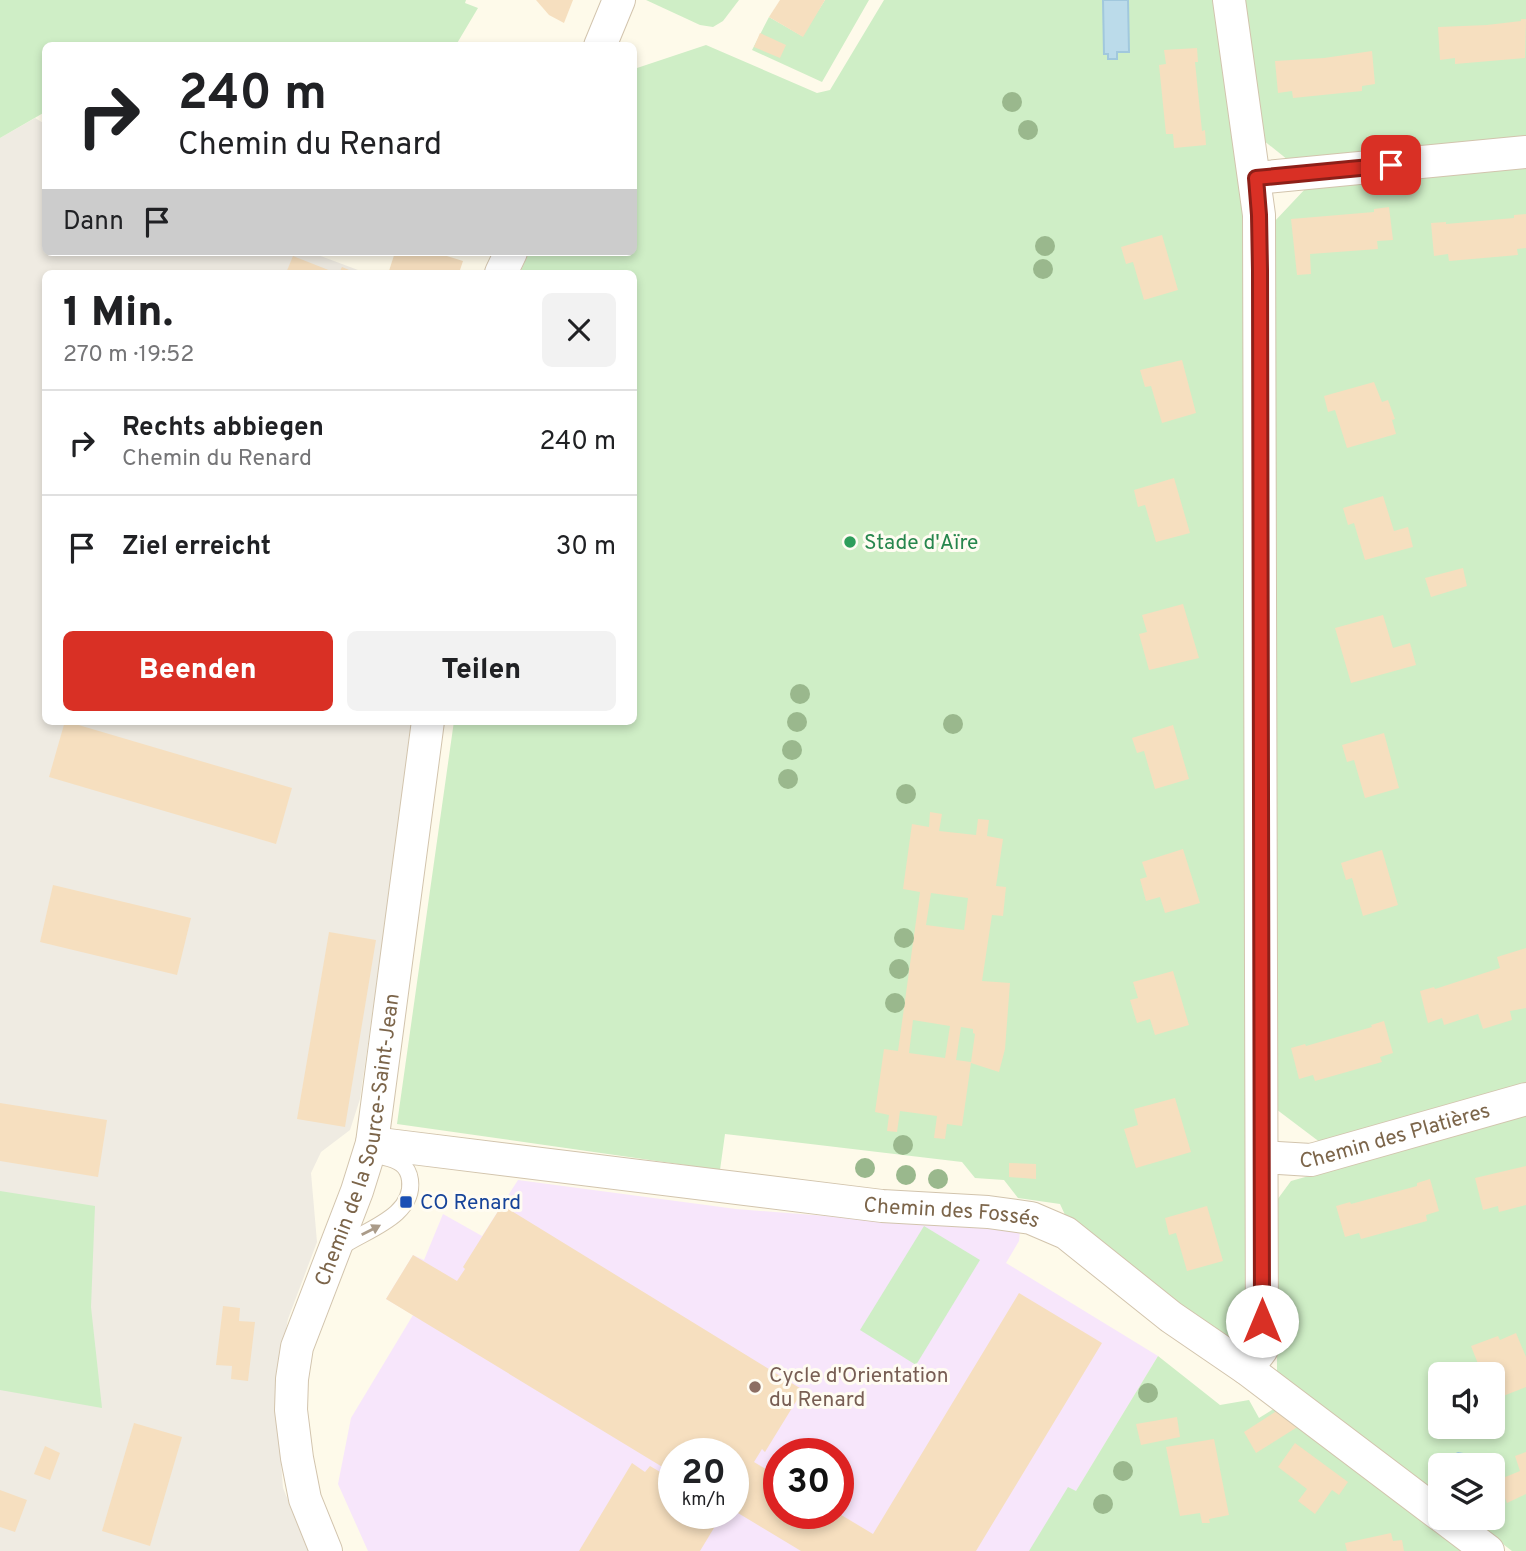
<!DOCTYPE html>
<html lang="de">
<head>
<meta charset="utf-8">
<style>
	:root { --surface:#fff; --page:#f2f2f2; --text:#202124; --muted:#757577; --line:#e0e0e0; --accent:#d93025 }
	body { margin:0; font-family:Overpass,sans-serif; background:var(--page); color:var(--text); height:100vh; display:flex; flex-direction:column; font-size:26px; white-space:nowrap }
	* { box-sizing:border-box; margin:0 }
	p { font-size:23px; color:var(--muted) }
	.icon { flex:none; width:38px; height:38px; fill:none; stroke:currentColor; stroke-width:2; stroke-linecap:round; stroke-linejoin:round }
	.map { position:relative; flex:1; overflow:hidden }
	.details { position:absolute; left:42px; top:270px; width:595px; height:455px; display:flex; flex-direction:column; background:var(--surface); border-radius:10px; box-shadow:0 4px 10px #0003 }
	.details>* { flex:none }
	.top-card { position:absolute; left:42px; top:42px; width:595px; height:214px; border-radius:10px; box-shadow:0 4px 10px #0003; background:#fff; color:var(--text); overflow:hidden }
	.controls { position:absolute; left:1428px; top:1362px; display:grid; gap:14px }
	.controls a { display:grid; place-items:center; width:77px; height:77px; border-radius:10px; background:var(--surface); box-shadow:0 4px 10px #0003; font-size:35px }
	.speed { position:absolute; left:658px; top:1438px; display:flex; gap:14px; font-size:35px; font-weight:700; text-align:center }
	.speed>* { display:grid; place-content:center; width:91px; height:91px; border-radius:50%; background:var(--surface); box-shadow:0 4px 10px #0003; line-height:1 }
	.speed small { font-size:18px; font-weight:400 }
	.speed .limit { border:10px solid #d22; background:#fff; color:#111 }
	.pin { position:absolute; display:grid; place-items:center; width:60px; height:60px; color:#fff; margin:-30px; border-radius:14px; box-shadow:0 4px 10px #0006 }
	.me { position:absolute; width:77px; margin:-38px; rotate:0deg; stroke-linejoin:round; filter:drop-shadow(0 0 5px #0008) }
	.turn { display:flex; align-items:center; gap:24px; height:147px; padding:0 21px; font-size:32px }
	.turn .icon { width:91px; height:91px; stroke-width:2.5 }
	.turn b { display:block; font-size:49px; line-height:60px }
	.then { display:flex; align-items:center; height:66px; padding:0 21px; background:#0003; gap:14px; font-size:26px }
	.round { display:grid; place-items:center; flex:none; width:74px; height:74px; border-radius:10px; background:var(--page) }
	.headline { display:flex; align-items:center; justify-content:space-between; height:119px; padding:0 21px }
	h1 { font-size:42px; font-weight:800; line-height:52px }
	.primary-button { display:flex; gap:14px; margin-top:auto; padding:14px 21px }
	.primary-button a { flex:1; height:80px; border-radius:10px; background:var(--accent); color:#fff; font-size:28px; font-weight:800; line-height:80px; text-align:center }
	.primary-button a+a { background:var(--page); color:var(--text) }
	ul { padding:0; list-style:none }
	li { display:flex; align-items:center; gap:21px; height:105px; padding:0 21px; border-top:2px solid var(--line) }
	li div { flex:1 }
	li b { display:block; font-size:26px }
	li em { font-style:normal }
	.map>svg:first-child { display:block }
</style>
</head>
<body>
<div class="map">
<svg width="1526" height="1551" viewBox="0 0 1526 1551">
	<rect width="100%" height="100%" fill="#fefaea"/>
	<path fill="#efebe2" d="M35 118 45 124 46 252H310L366 273H46V721H411L402 807 360 1099 350 1130 321 1152 311 1173 317 1242 288 1319 275 1385 283 1488 309 1551H0V138Z"/>
	<path fill="#f7e6fb" fill-rule="evenodd" d="M518 1180 736 1209 1020 1231 1019 1241 1006 1263 1158 1356 1040 1551H368L338 1484 351 1418 413 1315 386 1299 413 1255 424 1260 443 1214 482 1236ZM674 1454H733V1514H674ZM779 1454H838V1514H779Z"/>
	<g fill="#cfeec6" fill-rule="evenodd">
		<path d="M0 0H466L465 3 478 8 456 45 46 46 45 112 0 138Z"/>
		<path d="M646 0H739L723 21 713 27 700 25Z"/>
		<path d="M825 0H869L822 82 752 50 769 17 802 36Z"/>
		<path d="M884 0H1219L1245 182 1248 1333 1223 1340 1066 1217 1060 1204 1018 1198 1004 1180 975 1178 962 1162 725 1134 720 1170 397 1124 454 721H634V273H520L529 252H634V69L706 45 817 93 830 90Z"/>
		<path d="M1238 0H1526V138L1288 160 1258 136Z"/>
		<path d="M1526 167V1085L1321 1143 1276 1109 1275 736 1277 615 1274 222 1307 187Z"/>
		<path d="M1526 1115V1551H1512L1468 1517H1493V1465H1440V1496L1282 1378 1277 1371V1200L1291 1181ZM1440 1374H1493V1426H1440Z"/>
		<path d="M0 1191 95 1206 91 1307 102 1408 0 1390Z"/>
		<path d="M924 1226 980 1260 916 1365 860 1330Z"/>
		<path d="M1158 1356 1220 1405 1249 1400 1259 1418 1275 1408 1464 1551H1029L1068 1487 1076 1491Z"/>
	</g>
	<g fill="#bbdbea" stroke="#a1c8dd" stroke-width="2">
		<path d="M1103 0H1128L1129 52H1117V59H1108V54H1104Z"/>
		<path d="M1458 1453 1468 1455 1475 1465H1443L1446 1459Z"/>
	</g>
	<g fill="#f6dfbf" fill-rule="evenodd">
		<path d="M536 0H573L564 23 549 15Z"/>
		<path d="M780 0H825L803 37 769 17Z"/>
		<path d="M1521 19H1526L1525 58 1455 64V58L1440 60 1438 27 1487 25 1521 21Z"/>
		<path d="M760 33 786 45 780 58 754 47Z"/>
		<path d="M1197 48 1198 62H1195L1202 131 1205 130 1206 145 1174 148 1173 134H1166L1159 65 1166 64 1164 50Z"/>
		<path d="M1372 51 1375 84 1362 86V91L1293 98 1292 91 1278 93 1275 61 1324 58Z"/>
		<path d="M1389 207 1393 240 1377 241 1378 249 1310 254 1311 274 1297 275 1291 219 1374 212V209Z"/>
		<path d="M1526 214V248L1517 249 1518 255 1449 261 1448 254 1434 256 1431 223 1446 222V224L1514 218V215Z"/>
		<path d="M1162 235 1178 290 1144 300 1133 262 1126 264 1121 247Z"/>
		<path d="M395 252H434L463 261 459 273H395L389 271Z"/>
		<path d="M293 256 336 273H286Z"/>
		<path d="M342 267 356 273H339Z"/>
		<path d="M1182 360 1196 413 1162 423 1151 386 1145 387 1140 370Z"/>
		<path d="M1374 382 1382 402 1388 400 1395 419 1392 420 1396 434 1347 448 1335 410 1328 412 1324 396Z"/>
		<path d="M1174 478 1190 533 1156 542 1145 505 1138 507 1134 490Z"/>
		<path d="M1383 496 1394 531 1408 527 1413 547 1365 560 1354 523 1348 525 1343 508Z"/>
		<path d="M1463 568 1467 586 1431 597 1425 578Z"/>
		<path d="M1183 604 1199 658 1149 670 1139 634 1147 632 1142 615Z"/>
		<path d="M1383 615 1393 648 1410 643 1416 665 1351 683 1335 628Z"/>
		<path d="M65 721 292 788 276 844 49 777Z"/>
		<path d="M1173 725 1189 779 1155 789 1144 751 1137 753 1132 738Z"/>
		<path d="M1384 733 1399 788 1365 798 1354 760 1347 762 1342 745Z"/>
		<path d="M930 812 942 814 939 831 976 835 978 819 989 820 987 836 1003 839 996 886 1006 887 1003 916 992 915 982 981 1010 983 1005 1049 999 1072 971 1063 962 1126 947 1124 945 1139 934 1138 937 1116 900 1111 897 1132 887 1131 889 1115 875 1112 884 1049 898 1051 920 892 903 889 912 824 929 827ZM931 893 968 898 964 930 926 925ZM913 1020 950 1026 945 1058 909 1053ZM961 1027 973 1029V1033L975 1034 971 1062 956 1060Z"/>
		<path d="M1183 849 1200 903 1165 913 1160 897 1146 901 1140 879 1147 877 1142 862Z"/>
		<path d="M1382 850 1398 905 1363 916 1352 878 1346 880 1341 863Z"/>
		<path d="M53 885 191 918 177 975 40 942Z"/>
		<path d="M329 932 376 940 345 1127 297 1119Z"/>
		<path d="M1526 948V1008L1510 1011 1512 1020 1483 1029 1478 1014 1444 1025 1442 1018 1428 1023 1420 991 1434 987 1435 989 1500 968 1497 957Z"/>
		<path d="M1173 971 1189 1025 1155 1035 1150 1019 1137 1023 1130 1000 1138 998 1133 982Z"/>
		<path d="M1384 1021 1393 1053 1380 1057 1382 1062 1315 1081 1313 1075 1299 1079 1291 1048 1305 1044 1306 1046 1372 1027 1371 1025Z"/>
		<path d="M1175 1098 1191 1152 1136 1168 1124 1129 1138 1125 1134 1109Z"/>
		<path d="M0 1103 107 1120 98 1177 0 1161Z"/>
		<path d="M1009 1163 1036 1164V1179L1009 1177Z"/>
		<path d="M1526 1166V1205L1499 1212 1498 1206 1483 1210 1475 1178Z"/>
		<path d="M1430 1179 1439 1211 1426 1215 1427 1221 1361 1239 1359 1233 1345 1237 1336 1206 1350 1202 1351 1204 1417 1186V1183Z"/>
		<path d="M502 1205 803 1390 765 1452 762 1449 754 1462 779 1477V1514L838 1513 873 1534 1019 1293 1102 1343 976 1551H801L733 1510V1454H674V1514H714L720 1518 700 1551H579L632 1463 645 1472 650 1466 667 1476 669 1471 386 1299 413 1255 457 1281 465 1269 463 1267Z"/>
		<path d="M1207 1206 1223 1261 1187 1271 1176 1233 1169 1235 1165 1218Z"/>
		<path d="M223 1306 240 1308 239 1321 255 1322 248 1381 231 1379 232 1366 216 1365Z"/>
		<path d="M1516 1333 1526 1357V1387L1493 1400V1374H1482L1471 1346 1498 1336 1500 1340Z"/>
		<path d="M1278 1410 1299 1426 1256 1453 1244 1432Z"/>
		<path d="M1177 1417 1180 1437 1141 1445 1136 1424Z"/>
		<path d="M134 1423 182 1437 150 1546 102 1531Z"/>
		<path d="M1214 1439 1229 1515 1209 1519 1210 1523H1202L1200 1513 1180 1516 1166 1447Z"/>
		<path d="M1295 1443 1348 1482 1339 1495 1332 1490 1315 1514 1298 1501 1307 1489 1278 1467Z"/>
		<path d="M45 1446 60 1453 50 1480 34 1474Z"/>
		<path d="M1526 1452V1494L1507 1503 1498 1480 1520 1471 1515 1456Z"/>
		<path d="M0 1490 27 1500 15 1532 0 1527Z"/>
		<path d="M1391 1533 1393 1541 1402 1540 1404 1551H1347L1345 1543Z"/>
	</g>
	<g fill="none" stroke-linecap="round" stroke-linejoin="round">
		<g stroke="#d2c4ad" stroke-width="18">
			<path id="service" d="M338 1249C361 1231 415 1218 410 1180 408 1165 398 1160 384 1157"/>
		</g>
		<g stroke="#d2c4ad" stroke-width="34">
			<g id="minor">
				<path d="M1229 0 1259 215 1262 1349 1247 1369"/>
				<path d="M600 46 619 0"/>
				<path d="M1256 178 1526 152"/>
				<path d="M501 273 511 252"/>
				<path id="s1" d="M372 1143 882 1206 988 1212 1031 1218 1066 1233 1171 1317 1247 1369 1440 1515"/>
				<path id="s2" d="M1262 1157 1311 1160 1526 1099"/>
				<path d="M1443 1517 1488 1551"/>
				<path id="s3" d="M326 1551 305 1499 297 1458 291 1410 292 1379 297 1347 357 1191 372 1143 428 721"/>
			</g>
		</g>
		<use href="#service" stroke="#fff" stroke-width="16"/>
		<use href="#minor" stroke="#fff" stroke-width="32"/>
	</g>
	<g fill="#9ab88d">
		<circle cx="1012" cy="102" r="10"/>
		<circle cx="1028" cy="130" r="10"/>
		<circle cx="1045" cy="246" r="10"/>
		<circle cx="1043" cy="269" r="10"/>
		<circle cx="800" cy="694" r="10"/>
		<circle cx="797" cy="722" r="10"/>
		<circle cx="953" cy="724" r="10"/>
		<circle cx="792" cy="750" r="10"/>
		<circle cx="788" cy="779" r="10"/>
		<circle cx="906" cy="794" r="10"/>
		<circle cx="904" cy="938" r="10"/>
		<circle cx="899" cy="969" r="10"/>
		<circle cx="895" cy="1003" r="10"/>
		<circle cx="903" cy="1145" r="10"/>
		<circle cx="865" cy="1168" r="10"/>
		<circle cx="906" cy="1175" r="10"/>
		<circle cx="938" cy="1179" r="10"/>
		<circle cx="1148" cy="1393" r="10"/>
		<circle cx="1123" cy="1471" r="10"/>
		<circle cx="1103" cy="1504" r="10"/>
	</g>
	<defs><path id="oneway-solid" d="M-6-.8H1V-3.2L6.5 0L1 3.2V.8H-6Z" transform="scale(1.75)"/></defs>
	<use fill="#aa9b89" href="#oneway-solid" transform="translate(371 1230) rotate(-27)"/>
	<g fill="none" stroke-linecap="round" stroke-linejoin="round">
		<g stroke="#8d1f18" stroke-width="18">
			<path id="route" d="M1262 1321 1260 270 1259 215 1256 178 1391 165"/>
		</g>
		<use href="#route" stroke="#d93025" stroke-width="12"/>
	</g>
	<circle fill="#2e9e5b" stroke="#fffcf2" stroke-width="2.5" cx="850" cy="542" r="7"/>
	<rect fill="#1a4fb4" stroke="#fffcf2" stroke-width="2.5" x="399" y="1195" width="14" height="14" rx="3.5"/>
	<circle fill="#8d6e63" stroke="#fffcf2" stroke-width="2.5" cx="755" cy="1387" r="7"/>
	<g text-anchor="middle" stroke-width="6" stroke-linejoin="round" paint-order="stroke">
		<g font-size="21" fill="#27864d" stroke="#fffcf2" text-anchor="start">
			<text x="864" y="549">Stade d'Aïre</text>
		</g>
		<g font-size="21" fill="#7c654a" stroke="#fffcf2">
			<text dy="7" stroke="none"><textPath href="#s2" startOffset="136">Chemin des Platières</textPath></text>
			<text dy="7" stroke="none"><textPath href="#s3" startOffset="427">Chemin de la Source-Saint-Jean</textPath></text>
			<text dy="7" stroke="none"><textPath href="#s1" startOffset="584">Chemin des Fossés</textPath></text>
		</g>
		<g font-size="21" fill="#164399" stroke="#fffcf2" text-anchor="start">
			<text x="420" y="1209">CO Renard</text>
		</g>
		<g font-size="21" fill="#785e54" stroke="#fffcf2" text-anchor="start">
			<text x="769" y="1382">Cycle d'Orientation<tspan x="769" dy="24">du Renard</tspan></text>
		</g>
	</g>
</svg>
<div class="controls">
<a><svg class="icon" aria-label="sound" viewBox="0 0 24 24"><path d="M4 9h4l5-4v14l-5-4H4zM17 9q2 3 0 6"/></svg></a>
<a><svg class="icon" aria-label="layers" viewBox="0 0 24 24"><path d="M12 4l9 5-9 5-9-5zM3 14l9 5 9-5"/></svg></a>
</div>
<div class="speed"><div>20<small>km/h</small></div><div class="limit">30</div></div>
<div class="pin" style="left:1391px;top:165px;background:#d93025"><svg class="icon" aria-label="arrive" viewBox="0 0 24 24"><path d="M6 21V4h12l-3 4 3 4H6"/></svg></div>
<svg class="me" style="left:1262px;top:1321px" viewBox="-20 -20 40 40"><circle r="19" fill="#fff"/><path d="M0-13L10 11 0 6-10 11z" fill="#d93025"/></svg>
<div class="top-card">
<div class="turn"><svg class="icon" aria-label="right" viewBox="0 0 24 24"><path d="M7 20v-9h11M14 6l5 5-5 5"/></svg><div><b>240 m</b>Chemin du Renard</div></div>
<div class="then">Dann<svg class="icon" aria-label="arrive" viewBox="0 0 24 24"><path d="M6 21V4h12l-3 4 3 4H6"/></svg></div>
</div>
<section class="details">
<div class="headline"><div><h1>1 Min.</h1><p>270 m · 19:52</p></div><a class="round"><svg class="icon" aria-label="close" viewBox="0 0 24 24"><path d="M6 6l12 12M18 6L6 18"/></svg></a></div>
<ul>
<li><svg class="icon" aria-label="right" viewBox="0 0 24 24"><path d="M7 20v-9h11M14 6l5 5-5 5"/></svg><div><b>Rechts abbiegen</b><p>Chemin du Renard</p></div><em>240 m</em></li>
<li><svg class="icon" aria-label="arrive" viewBox="0 0 24 24"><path d="M6 21V4h12l-3 4 3 4H6"/></svg><div><b>Ziel erreicht</b></div><em>30 m</em></li>
</ul>
<div class="primary-button"><a>Beenden</a><a>Teilen</a></div>
</section>
</div>
</body>
</html>
